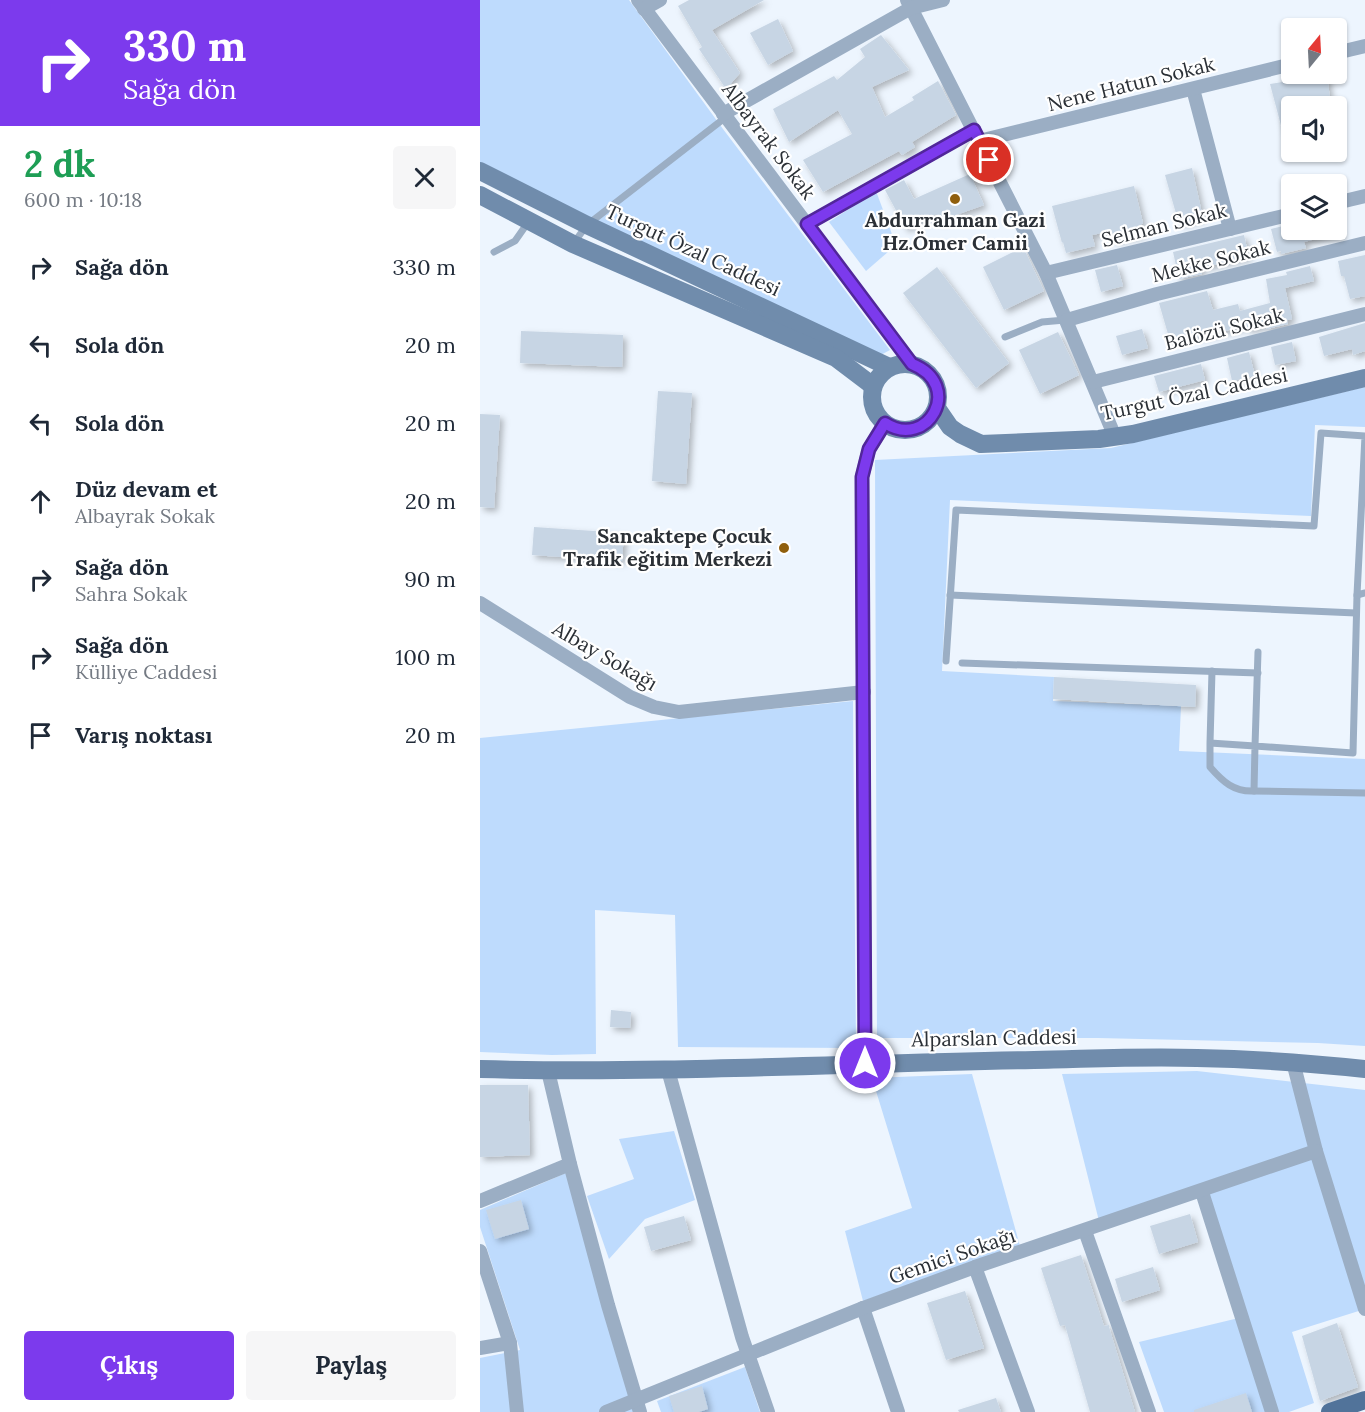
<!DOCTYPE html>
<html lang="tr">
<head>
<meta charset="utf-8">
<style>
	:root { --surface:#fff; --page:#f6f6f7; --text:#1f2937; --muted:#747a83; --accent:#7c3aed }
	body { margin:0; font-family:Lora,serif; background:var(--page); color:var(--text); height:100vh; display:flex; flex-direction:column; font-size:22px; white-space:nowrap }
	* { box-sizing:border-box; margin:0 }
	p { font-size:20px; color:var(--muted) }
	.icon { flex:none; width:33px; height:33px; fill:none; stroke:currentColor; stroke-width:2; stroke-linecap:round; stroke-linejoin:round }
	.map { position:relative; flex:1; overflow:hidden }
	.panel { display:flex; flex-direction:column; background:var(--surface); width:480px }
	.panel>* { flex:none }
	.hud { background:#7c3aed; color:#fff; overflow:hidden }
	.needle { width:39px; rotate:18deg }
	.controls { position:absolute; left:801px; top:18px; display:grid; gap:12px }
	.controls a { display:grid; place-items:center; width:66px; height:66px; border-radius:6px; background:var(--surface); box-shadow:0 2px 4px #0004; font-size:30px }
	.pin { position:absolute; display:grid; place-items:center; width:51px; height:51px; color:#fff; margin:-26px; border:3px solid #fff; border-radius:50%; box-shadow:0 2px 6px #0007 }
	.me { position:absolute; width:66px; margin:-33px; rotate:0deg; stroke-linejoin:round; filter:drop-shadow(0 0 4px #0008) }
	.turn { display:flex; align-items:center; gap:21px; height:126px; padding:0 24px; font-size:27px }
	.turn .icon { width:78px; height:78px; stroke-width:2.5 }
	.turn b { display:block; font-size:42px; line-height:51px }
	.round { display:grid; place-items:center; flex:none; width:63px; height:63px; border-radius:6px; background:var(--page) }
	.headline { display:flex; align-items:center; justify-content:space-between; height:102px; padding:0 24px }
	h1 { font-size:36px; font-weight:700; line-height:45px; color:#1e9e55 }
	.button { display:flex; gap:12px; margin-top:auto; padding:12px 24px }
	.button a { flex:1; height:69px; border-radius:6px; background:var(--accent); color:#fff; font-size:24px; font-weight:700; line-height:69px; text-align:center }
	.button a+a { background:var(--page); color:var(--text) }
	ul { padding:0; list-style:none }
	li { display:flex; align-items:center; gap:18px; height:78px; padding:0 24px }
	li div { flex:1 }
	li b { display:block; font-size:22px }
	li em { font-style:normal }
	main { display:flex; flex:1; min-height:0 }
	.map>svg:first-child { display:block }
</style>
</head>
<body>
<main>
<section class="panel">
<div class="hud">
<div class="turn"><svg class="icon" aria-label="right" viewBox="0 0 24 24"><path d="M7 20v-9h11M14 6l5 5-5 5"/></svg><div><b>330 m</b>Sağa dön</div></div>
</div>
<div class="headline"><div><h1>2 dk</h1><p>600 m · 10:18</p></div><a class="round"><svg class="icon" aria-label="close" viewBox="0 0 24 24"><path d="M6 6l12 12M18 6L6 18"/></svg></a></div>
<ul>
<li><svg class="icon" aria-label="right" viewBox="0 0 24 24"><path d="M7 20v-9h11M14 6l5 5-5 5"/></svg><div><b>Sağa dön</b></div><em>330 m</em></li>
<li><svg class="icon" aria-label="left" viewBox="0 0 24 24"><path d="M17 20v-9H6M10 6l-5 5 5 5"/></svg><div><b>Sola dön</b></div><em>20 m</em></li>
<li><svg class="icon" aria-label="left" viewBox="0 0 24 24"><path d="M17 20v-9H6M10 6l-5 5 5 5"/></svg><div><b>Sola dön</b></div><em>20 m</em></li>
<li><svg class="icon" aria-label="ahead" viewBox="0 0 24 24"><path d="M12 20V5M6 11l6-6 6 6"/></svg><div><b>Düz devam et</b><p>Albayrak Sokak</p></div><em>20 m</em></li>
<li><svg class="icon" aria-label="right" viewBox="0 0 24 24"><path d="M7 20v-9h11M14 6l5 5-5 5"/></svg><div><b>Sağa dön</b><p>Sahra Sokak</p></div><em>90 m</em></li>
<li><svg class="icon" aria-label="right" viewBox="0 0 24 24"><path d="M7 20v-9h11M14 6l5 5-5 5"/></svg><div><b>Sağa dön</b><p>Külliye Caddesi</p></div><em>100 m</em></li>
<li><svg class="icon" aria-label="arrive" viewBox="0 0 24 24"><path d="M6 21V4h12l-3 4 3 4H6"/></svg><div><b>Varış noktası</b></div><em>20 m</em></li>
</ul>
<div class="button"><a>Çıkış</a><a>Paylaş</a></div>
</section>
<div class="map">
<svg width="885" height="1412" viewBox="0 0 885 1412">
	<defs>
		<filter id="shadow"><feDropShadow dx="3.5" dy="3.5" stdDeviation="3" flood-color="#0004"/></filter>
	</defs>
	<rect width="100%" height="100%" fill="#edf5fe"/>
	<g fill="#bedbfd">
		<path d="M0 0H149L243 129 410 350 397 357 0 164Z"/>
		<path d="M396 191 416 245 386 271 349 222Z"/>
		<path d="M885 387V427L835 425 831 516 470 500 462 671 574 677 573 701 701 706 699 751 885 759V1046L838 1043 618 1038H397L395 460 631 448Z"/>
		<path d="M373 701 376 1048 198 1047 195 915 115 910 116 1054 72 1055 0 1052V738Z"/>
		<path d="M717 1071 885 1090V1309L812 1332 834 1403 809 1412H684L659 1342 767 1316 724 1184 619 1221 582 1074Z"/>
		<path d="M492 1074 540 1246 383 1301 365 1231 432 1208 392 1078Z"/>
		<path d="M194 1131 215 1200 165 1219 129 1259 107 1196 154 1179 139 1139Z"/>
		<path d="M86 1173 158 1412H0V1358L40 1350 0 1227V1210Z"/>
		<path d="M265 1367 280 1412H181L177 1401Z"/>
	</g>
	<g fill="#c7d5e4" filter="url(#shadow)">
		<path d="M209 0H284L232 30 260 73 246 89 219 49 222 47 198 6Z"/>
		<path d="M298 19 313 51 288 65 270 33Z"/>
		<path d="M401 35 429 70 392 87 405 117 434 100 432 97 458 81 476 115 432 142 435 147 422 155 419 151 343 192 323 160 372 134 358 110 309 142 293 109 354 76 357 80 385 57 380 49Z"/>
		<path d="M847 75 851 106H812V131L803 133 790 84Z"/>
		<path d="M712 168 723 218 699 224 685 175Z"/>
		<path d="M490 174 504 205 459 221 456 214 426 229 405 190 424 180 434 199Z"/>
		<path d="M654 186 663 223 661 224 663 234 634 241 632 231 612 235 615 246 586 253 583 242 582 243 572 206Z"/>
		<path d="M811 224 812 230H859V233L824 242 826 248 801 254V251L797 252 791 229Z"/>
		<path d="M764 235 769 257 720 268 722 274 699 279 693 252Z"/>
		<path d="M543 247 564 291 524 310 503 267Z"/>
		<path d="M885 255V296L870 299 864 276H861L858 261Z"/>
		<path d="M637 265 643 286 621 292 615 270Z"/>
		<path d="M830 266 834 281 805 288 812 319 807 320 808 324 787 329 786 325 768 330 767 326 718 337 717 334 690 341 679 303 727 291 733 310 758 304 760 311 790 303 786 279 807 275 806 272Z"/>
		<path d="M457 267 529 363 496 388 423 293Z"/>
		<path d="M885 323V351L873 355 872 349 844 356 839 337Z"/>
		<path d="M662 329 668 348 642 355 636 336Z"/>
		<path d="M41 331 143 335 142 367 40 363Z"/>
		<path d="M578 332 599 375 560 394 539 350Z"/>
		<path d="M812 342 816 361 795 365 791 347Z"/>
		<path d="M769 352 775 376 752 381 747 358Z"/>
		<path d="M721 364 725 380 679 392 674 376Z"/>
		<path d="M178 391 212 393 206 484 172 481Z"/>
		<path d="M0 414 20 415 14 508 0 507Z"/>
		<path d="M54 527 144 533 142 561 52 555Z"/>
		<path d="M574 677 716 685 715 707 573 699Z"/>
		<path d="M131 1010 151 1012 150 1028 130 1027Z"/>
		<path d="M0 1085H48L50 1155 0 1157Z"/>
		<path d="M41 1200 49 1229 15 1239 6 1210Z"/>
		<path d="M710 1214 718 1242 679 1254 670 1226Z"/>
		<path d="M204 1216 211 1240 171 1251 164 1227Z"/>
		<path d="M601 1255 624 1326 629 1325V1327L655 1412H610L585 1325 580 1326 561 1268Z"/>
		<path d="M673 1267 680 1290 642 1302 635 1279Z"/>
		<path d="M485 1291 504 1348 466 1360 447 1303Z"/>
		<path d="M857 1323 878 1387 840 1401 822 1336Z"/>
		<path d="M222 1386 228 1409 219 1412H194L189 1396Z"/>
		<path d="M766 1393 772 1412H714V1410Z"/>
		<path d="M516 1398 521 1412H479L478 1410Z"/>
	</g>
	<g fill="none" stroke-linecap="round" stroke-linejoin="round">
		<g stroke="#9baec4" stroke-width="7">
			<path d="M93 244 107 225 246 117"/>
			<path d="M14 252 35 241 49 221"/>
			<path d="M525 337 562 322 585 320"/>
			<path d="M470 595 876 613"/>
			<path d="M778 652 775 746 873 753 877 595"/>
			<path d="M466 661 476 510 834 526 841 433 885 436 877 595 885 593"/>
			<path d="M482 663 778 673"/>
			<path d="M730 743V767C743 782 754 792 774 791L775 746 730 743 732 671"/>
			<path d="M774 791 885 793"/>
		</g>
		<g stroke="#9baec4" stroke-width="14">
			<path d="M158 0 432 364"/>
			<path d="M427 0 566 273 635 437"/>
			<path d="M164 9 180 0"/>
			<path d="M856 53 885 46"/>
			<path d="M713 89 750 229"/>
			<path d="M243 114 431 8 463 0"/>
			<path d="M499 141 812 64"/>
			<path d="M856 203 885 196"/>
			<path d="M327 224 494 130"/>
			<path d="M566 273 812 214"/>
			<path d="M587 320 677 294 885 243"/>
			<path d="M613 382 885 314"/>
			<path d="M0 603 150 697 174 707 199 712 384 692"/>
			<path d="M813 1062 836 1151 885 1309"/>
			<path d="M385 1063 382 477 389 449 405 423"/>
			<path d="M188 1070 262 1337 288 1412"/>
			<path d="M90 1164 128 1305 160 1412"/>
			<path d="M722 1192 792 1412"/>
			<path d="M0 1201 90 1164 68 1071"/>
			<path d="M605 1231 669 1412"/>
			<path d="M0 1251 30 1343 37 1412"/>
			<path d="M495 1267 548 1412"/>
			<path d="M383 1308 418 1412"/>
			<path d="M0 1348 30 1343"/>
			<path d="M126 1412 383 1308 495 1267 836 1151"/>
		</g>
		<g stroke="#708cac" stroke-width="18">
			<path d="M0 171 107 225 409 367"/>
			<path d="M0 195 93 244 356 358 393 386"/>
			<circle cx="425" cy="397" r="33"/>
			<path d="M457 408 470 427 480 434 501 444 619 439 653 434 885 378"/>
			<path d="M0 1069C185 1074 369 1063 554 1060 608 1059 663 1056 717 1058 773 1059 829 1063 885 1069"/>
		</g>
		<path stroke="#51739a" stroke-width="18" d="M850 1412 885 1400"/>
	</g>
	<g fill="none" stroke-linecap="round" stroke-linejoin="round">
		<g stroke="#51269a" stroke-width="15">
			<path id="route" d="M385 1063 382 477 389 449 405 423C448 451 485 385 432 364L327 224 494 130 509 160"/>
		</g>
		<use href="#route" stroke="#7c3aed" stroke-width="10"/>
	</g>
	<g fill="#905f0d" stroke="#fff" stroke-width="2">
		<circle cx="475" cy="199" r="6"/>
		<circle cx="304" cy="548" r="6"/>
	</g>
	<g text-anchor="middle" stroke-width="4.5" stroke-linejoin="round" paint-order="stroke">
		<g font-size="20" fill="#2b3036" stroke="#fff">
			<text transform="translate(651 84) rotate(-14)" y="7">Nene Hatun Sokak</text>
			<text transform="translate(289 141) rotate(53)" y="7">Albayrak Sokak</text>
			<text transform="translate(684 225) rotate(-14)" y="7">Selman Sokak</text>
			<text transform="translate(213 250) rotate(25)" y="7">Turgut Özal Caddesi</text>
			<text transform="translate(731 261) rotate(-14)" y="7">Mekke Sokak</text>
			<text transform="translate(744 329) rotate(-14)" y="7">Balözü Sokak</text>
			<text transform="translate(714 394) rotate(-12)" y="7">Turgut Özal Caddesi</text>
			<text transform="translate(125 656) rotate(30)" y="7">Albay Sokağı</text>
			<text transform="translate(514 1038) rotate(-1)" y="7">Alparslan Caddesi</text>
			<text transform="translate(472 1256) rotate(-19)" y="7">Gemici Sokağı</text>
		</g>
		<g font-size="20" font-weight="bold" fill="#2b3036" stroke="#fff">
			<text x="475" y="227">Abdurrahman Gazi<tspan x="475" dy="23">Hz.Ömer Camii</tspan></text>
			<text x="292" y="543" text-anchor="end">Sancaktepe Çocuk<tspan x="292" dy="23">Trafik eğitim Merkezi</tspan></text>
		</g>
	</g>
</svg>
<div class="controls">
<a><svg class="needle" viewBox="-14 -14 28 28"><path d="M0-13l5 13h-10z" fill="#e53935"/><path d="M0 13l5-13h-10z" fill="#747a83"/></svg></a>
<a><svg class="icon" aria-label="sound" viewBox="0 0 24 24"><path d="M4 9h4l5-4v14l-5-4H4zM17 9q2 3 0 6"/></svg></a>
<a><svg class="icon" aria-label="layers" viewBox="0 0 24 24"><path d="M12 4l9 5-9 5-9-5zM3 14l9 5 9-5"/></svg></a>
</div>
<div class="pin" style="left:509px;top:160px;background:#d93025"><svg class="icon" aria-label="arrive" viewBox="0 0 24 24"><path d="M6 21V4h12l-3 4 3 4H6"/></svg></div>
<svg class="me" style="left:385px;top:1063px" viewBox="-20 -20 40 40"><circle r="17" fill="#7c3aed" stroke="#fff" stroke-width="3"/><path d="M0-11L8 9 0 5-8 9z" fill="#fff"/></svg>
</div>
</main>
</body>
</html>
